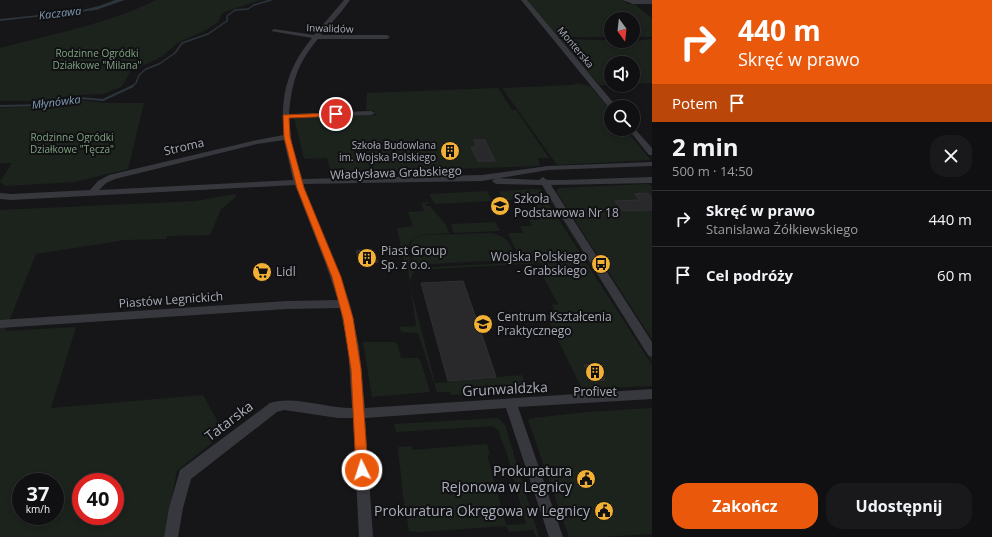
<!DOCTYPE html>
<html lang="pl">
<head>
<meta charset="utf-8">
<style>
	:root { --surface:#101012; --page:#19191b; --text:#f1f3f6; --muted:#9c9d9f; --line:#303032; --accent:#ea580c }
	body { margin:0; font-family:"Open Sans",sans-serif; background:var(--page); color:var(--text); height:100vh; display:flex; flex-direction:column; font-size:15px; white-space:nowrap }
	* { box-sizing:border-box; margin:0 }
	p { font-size:13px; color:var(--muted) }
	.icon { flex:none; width:22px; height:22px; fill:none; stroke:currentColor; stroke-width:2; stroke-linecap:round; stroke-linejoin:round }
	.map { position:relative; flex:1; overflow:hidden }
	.side { display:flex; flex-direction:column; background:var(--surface); width:340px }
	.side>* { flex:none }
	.top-card { background:#ea580c; color:#fff; overflow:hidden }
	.needle { width:26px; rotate:165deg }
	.buttons { position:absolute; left:604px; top:12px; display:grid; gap:8px }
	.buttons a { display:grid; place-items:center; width:36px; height:36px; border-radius:50%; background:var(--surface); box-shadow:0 2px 6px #0003,0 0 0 1px var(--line); font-size:20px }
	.speed { position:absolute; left:12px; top:473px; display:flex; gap:8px; font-size:20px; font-weight:700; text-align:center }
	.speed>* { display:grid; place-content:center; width:52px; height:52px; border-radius:50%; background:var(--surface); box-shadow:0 2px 6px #0003,0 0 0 1px var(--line); line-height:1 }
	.speed small { font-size:10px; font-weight:400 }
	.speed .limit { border:6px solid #d22; background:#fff; color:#111 }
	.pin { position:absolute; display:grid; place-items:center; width:34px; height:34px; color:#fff; margin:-17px; border:2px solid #fff; border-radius:50%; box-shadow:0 1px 4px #0007 }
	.me { position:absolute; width:44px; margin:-22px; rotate:356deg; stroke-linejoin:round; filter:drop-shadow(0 0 3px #0008) }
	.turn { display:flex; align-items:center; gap:14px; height:84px; padding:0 20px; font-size:18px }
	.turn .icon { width:52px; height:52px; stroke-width:2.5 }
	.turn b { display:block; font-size:28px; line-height:34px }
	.then { display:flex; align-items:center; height:38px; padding:0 20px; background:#0003; gap:8px; font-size:15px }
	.round { display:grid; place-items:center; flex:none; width:42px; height:42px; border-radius:16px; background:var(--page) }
	.summary { display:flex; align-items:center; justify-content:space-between; height:68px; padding:0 20px }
	h1 { font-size:24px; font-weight:700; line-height:30px }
	.action { display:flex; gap:8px; margin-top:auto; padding:8px 20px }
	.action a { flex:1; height:46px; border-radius:16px; background:var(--accent); color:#fff; font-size:16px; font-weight:700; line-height:46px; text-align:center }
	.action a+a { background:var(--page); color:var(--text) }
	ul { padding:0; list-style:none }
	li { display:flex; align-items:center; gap:12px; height:56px; padding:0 20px; border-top:1px solid var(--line) }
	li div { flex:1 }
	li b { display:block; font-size:15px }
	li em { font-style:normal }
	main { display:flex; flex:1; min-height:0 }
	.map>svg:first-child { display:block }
</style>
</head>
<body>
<main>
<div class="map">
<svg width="652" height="537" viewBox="0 0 652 537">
	<rect width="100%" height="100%" fill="#161618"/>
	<g fill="#1c231d" fill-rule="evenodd">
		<path d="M156 0H260L222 13 218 22 206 30 177 43 163 56 131 71 121 87 103 94 78 95 42 101H0V48C52 34 108 24 156 0Z"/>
		<path d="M527 0H621L628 4H634L652 18V37H633V19H611V37H557Z"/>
		<path d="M559 39 633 41 652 39V83L633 84V63H611V85H600L570 54Z"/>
		<path d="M578 83 591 87 611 111V129H625L651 160 557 165 502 88 573 85Z"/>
		<path d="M498 88 512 110H516L549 158H538L540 166 331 173 327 158 304 159 294 118 376 115 374 111 366 110 367 93Z"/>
		<path d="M79 100 106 103H144L128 169 75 182 6 186 0 182 12 163H0V108L50 106Z"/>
		<path d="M648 184 652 186V339L556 191 559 188Z"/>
		<path d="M537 189 541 190 545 198 503 200 499 191Z"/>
		<path d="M487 191 491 199H490V201L435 204 429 194Z"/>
		<path d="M544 191H545L652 359V362Z"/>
		<path d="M235 194 236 197 221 209 210 235 167 236 166 239 125 240 36 254 5 331 76 327 51 408 203 395 224 433 177 471 164 537H0V210L196 201ZM21 482H55V516H21ZM81 482H115V516H81Z"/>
		<path d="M424 194 429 203 425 204 426 206H430L446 225 449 233 421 235 410 241 408 248 413 268 527 262 524 255H518L508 233H523L520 226H532L529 220H540L538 216 556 215 652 365V386L582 389 546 315 556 314 552 305 558 304 538 267H543L541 263 415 270 409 282 435 383 522 375 527 390 451 395 450 392H437L418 333 402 332 399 327 416 326 408 270 404 262 397 228 413 226 408 212 424 211 421 203 428 202Z"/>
		<path d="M546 199 554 212H541L533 201Z"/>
		<path d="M495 222 500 230 499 231 454 233 451 224Z"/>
		<path d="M491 233C501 235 510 240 512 250L508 257 524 256 525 259 414 265C410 249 405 238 426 235Z"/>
		<path d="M363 342H395L398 345 401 358H418L421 362 430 392 372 397Z"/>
		<path d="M652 408V534L599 537H569L528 420 532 418 588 412Z"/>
		<path d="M498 418 505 425 539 537H536L533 530 509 532 506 526 421 532 409 531 403 495 398 447 411 446 412 450 487 444 490 455H487L506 525 526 524 507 454 498 430 493 426 396 432 394 424Z"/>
	</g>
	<path fill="#2c353c" d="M115 0H125L96 10 0 21V19L78 11 99 6Z"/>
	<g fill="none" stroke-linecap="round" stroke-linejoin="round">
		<path stroke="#2c353c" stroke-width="1.5" d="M131 87 136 83 139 75 146 69 159 64 175 53 182 43 208 34 227 21V16L235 10 248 9 254 5 271 0"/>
		<path stroke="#2c353c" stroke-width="2" d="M0 106 47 105 79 98 103 100 133 86"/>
	</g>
	<g fill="#29292c" stroke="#303034">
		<path d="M474 140H485L495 161H478L471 147H477Z"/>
		<path d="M645 193 649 194 652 199V210L623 211 615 201 640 200 635 194Z"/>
		<path d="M372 249 378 262 361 265 356 251Z"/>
		<path d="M463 281 483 338 496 377 448 381 421 283Z"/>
		<path d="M597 364 605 380 592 381 584 365Z"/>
	</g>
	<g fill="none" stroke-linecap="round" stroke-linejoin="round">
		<g fill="#37383d" fill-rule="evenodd">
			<path d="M344 0H350L341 12 321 35H387L390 37 387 39H318C297 64 292 82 289 114L371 111 375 113 371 115 289 118 292 146 302 179 482 175 548 166 652 162V166L548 170 482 181 303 184 350 304 359 347 365 408 652 389V399L518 407 563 537H549L506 408 365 418 373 537H359L353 418H338L284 410 277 412 191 479 183 508 178 537H164L169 508 180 470 270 403C292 395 327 408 352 408L348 347 340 308 286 309 0 328V320L286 301 338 300 325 262 295 185 11 200 0 199V193L11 194 90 190 98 181 109 175 257 140 284 135C280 97 287 68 312 38L271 31 274 29 314 35ZM284 140 293 180 99 190 106 183 115 179 257 144Z"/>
			<path d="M521 0H527L617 107H611L610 109Z"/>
			<path d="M622 0H652V4H633Z"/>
			<path d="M633 127 652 148V155H649L628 129H633Z"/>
			<path d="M543 177 547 180H563L652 177V183L551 185 652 342V357L648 355 542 185 496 184 492 181 496 178 539 180Z"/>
		</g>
	</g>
	<path fill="#ea580c" stroke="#983908" d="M336 113 339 114 338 116 289 118 290 137 304 188 341 277 353 318 361 369 368 470 366 474 362 476 358 474 356 470 351 369 343 318 332 277 297 188 284 137 283 115Z"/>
	<defs>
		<g id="building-disc" transform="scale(1)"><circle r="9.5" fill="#f2b134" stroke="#111113"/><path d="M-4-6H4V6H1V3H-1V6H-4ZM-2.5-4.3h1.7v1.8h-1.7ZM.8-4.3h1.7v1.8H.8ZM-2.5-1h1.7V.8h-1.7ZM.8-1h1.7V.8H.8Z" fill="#111"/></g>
		<g id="school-disc" transform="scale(1)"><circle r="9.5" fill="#f2b134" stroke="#111113"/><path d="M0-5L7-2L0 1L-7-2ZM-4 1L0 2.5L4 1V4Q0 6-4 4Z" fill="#111"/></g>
		<g id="bus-disc" transform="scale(1)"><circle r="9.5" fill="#f2b134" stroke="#111113"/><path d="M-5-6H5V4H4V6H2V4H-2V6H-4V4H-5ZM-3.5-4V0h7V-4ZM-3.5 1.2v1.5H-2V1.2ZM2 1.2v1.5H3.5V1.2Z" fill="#111"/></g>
		<g id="supermarket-disc" transform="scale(1)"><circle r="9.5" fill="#f2b134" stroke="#111113"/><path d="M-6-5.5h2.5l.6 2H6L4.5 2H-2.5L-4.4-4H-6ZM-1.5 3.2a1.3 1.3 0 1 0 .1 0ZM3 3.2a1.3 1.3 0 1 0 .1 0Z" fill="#111"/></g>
		<g id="civic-disc" transform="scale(1)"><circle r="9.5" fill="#f2b134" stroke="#111113"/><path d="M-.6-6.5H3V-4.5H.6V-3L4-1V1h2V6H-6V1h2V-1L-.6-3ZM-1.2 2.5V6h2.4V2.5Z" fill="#111"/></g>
	</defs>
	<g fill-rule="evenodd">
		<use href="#building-disc" x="450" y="151"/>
		<use href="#school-disc" x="500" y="206"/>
		<use href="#building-disc" x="367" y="258"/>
		<use href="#bus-disc" x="601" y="264"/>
		<use href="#supermarket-disc" x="262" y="272"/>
		<use href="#school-disc" x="483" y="324"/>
		<use href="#building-disc" x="595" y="372"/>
		<use href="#civic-disc" x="586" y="479"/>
		<use href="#civic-disc" x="604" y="511"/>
	</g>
	<g text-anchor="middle" stroke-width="4" stroke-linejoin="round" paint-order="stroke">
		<g font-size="10" fill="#a8adb8" stroke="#111113">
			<text transform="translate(330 28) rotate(2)" y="4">Inwalidów</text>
			<text transform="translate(576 47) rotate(50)" y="4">Monterska</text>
		</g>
		<g font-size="10" fill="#7fa381" stroke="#111113">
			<text x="97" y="57">Rodzinne Ogródki<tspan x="97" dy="12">Działkowe "Milana"</tspan></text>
			<text x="72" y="141">Rodzinne Ogródki<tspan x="72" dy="12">Działkowe "Tęcza"</tspan></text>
		</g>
		<g font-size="10" fill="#a8adb8" stroke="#111113" text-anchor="end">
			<text x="436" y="149">Szkoła Budowlana<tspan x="436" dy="12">im. Wojska Polskiego</tspan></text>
		</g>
		<g font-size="11" font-style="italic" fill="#7f9bb3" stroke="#111113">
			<text transform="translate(60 13) rotate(-7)" y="4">Kaczawa</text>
			<text transform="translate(56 102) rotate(-7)" y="4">Młynówka</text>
		</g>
		<g font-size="12" fill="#a8adb8" stroke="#111113">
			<text transform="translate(184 147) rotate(-13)" y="4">Stroma</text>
			<text transform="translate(396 173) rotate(-2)" y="4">Władysława Grabskiego</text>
			<text transform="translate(171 300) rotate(-4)" y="4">Piastów Legnickich</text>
		</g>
		<g font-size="12" fill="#a8adb8" stroke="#111113" text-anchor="start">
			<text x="514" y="203">Szkoła<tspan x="514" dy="14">Podstawowa Nr 18</tspan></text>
			<text x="381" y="255">Piast Group<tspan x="381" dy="14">Sp. z o.o.</tspan></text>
			<text x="587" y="261" text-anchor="end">Wojska Polskiego<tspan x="587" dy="14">- Grabskiego</tspan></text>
			<text x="276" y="276">Lidl</text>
			<text x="497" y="321">Centrum Kształcenia<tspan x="497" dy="14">Praktycznego</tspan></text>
			<text x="595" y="396" text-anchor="middle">Profivet</text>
		</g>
		<g font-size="14" fill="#a8adb8" stroke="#111113">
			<text transform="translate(505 389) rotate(-3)" y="5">Grunwaldzka</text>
			<text transform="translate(229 421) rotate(-37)" y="5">Tatarska</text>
		</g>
		<g font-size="14" fill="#a8adb8" stroke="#111113" text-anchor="end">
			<text x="572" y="476">Prokuratura<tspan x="572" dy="16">Rejonowa w Legnicy</tspan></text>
			<text x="590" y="516">Prokuratura Okręgowa w Legnicy</text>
		</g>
	</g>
</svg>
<div class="buttons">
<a><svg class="needle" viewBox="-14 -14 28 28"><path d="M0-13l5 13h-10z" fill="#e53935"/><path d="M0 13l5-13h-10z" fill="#9c9d9f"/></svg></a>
<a><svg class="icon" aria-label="sound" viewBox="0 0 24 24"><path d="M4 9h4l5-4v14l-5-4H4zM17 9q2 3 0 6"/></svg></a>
<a><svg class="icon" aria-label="search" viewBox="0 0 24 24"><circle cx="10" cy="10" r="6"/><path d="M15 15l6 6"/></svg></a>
</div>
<div class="speed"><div>37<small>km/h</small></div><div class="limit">40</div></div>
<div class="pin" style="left:336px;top:114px;background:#d93025"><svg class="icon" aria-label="arrive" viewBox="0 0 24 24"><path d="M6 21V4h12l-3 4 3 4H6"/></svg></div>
<svg class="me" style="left:362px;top:470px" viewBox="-20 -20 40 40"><circle r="17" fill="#ea580c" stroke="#fff" stroke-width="3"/><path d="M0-11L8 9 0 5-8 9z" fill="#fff"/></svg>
</div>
<section class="side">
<div class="top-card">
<div class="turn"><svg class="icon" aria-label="right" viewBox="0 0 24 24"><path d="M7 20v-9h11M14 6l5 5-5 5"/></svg><div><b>440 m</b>Skręć w prawo</div></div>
<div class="then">Potem<svg class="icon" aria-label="arrive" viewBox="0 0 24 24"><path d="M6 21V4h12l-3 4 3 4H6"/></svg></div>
</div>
<div class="summary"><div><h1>2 min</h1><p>500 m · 14:50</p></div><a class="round"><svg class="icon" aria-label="close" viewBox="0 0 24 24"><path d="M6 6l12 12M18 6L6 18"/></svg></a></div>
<ul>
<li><svg class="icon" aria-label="right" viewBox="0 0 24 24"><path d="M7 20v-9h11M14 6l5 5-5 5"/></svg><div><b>Skręć w prawo</b><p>Stanisława Żółkiewskiego</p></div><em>440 m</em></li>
<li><svg class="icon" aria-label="arrive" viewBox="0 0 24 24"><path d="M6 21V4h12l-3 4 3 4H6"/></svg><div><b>Cel podróży</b></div><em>60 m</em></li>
</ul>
<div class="action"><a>Zakończ</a><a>Udostępnij</a></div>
</section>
</main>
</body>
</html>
